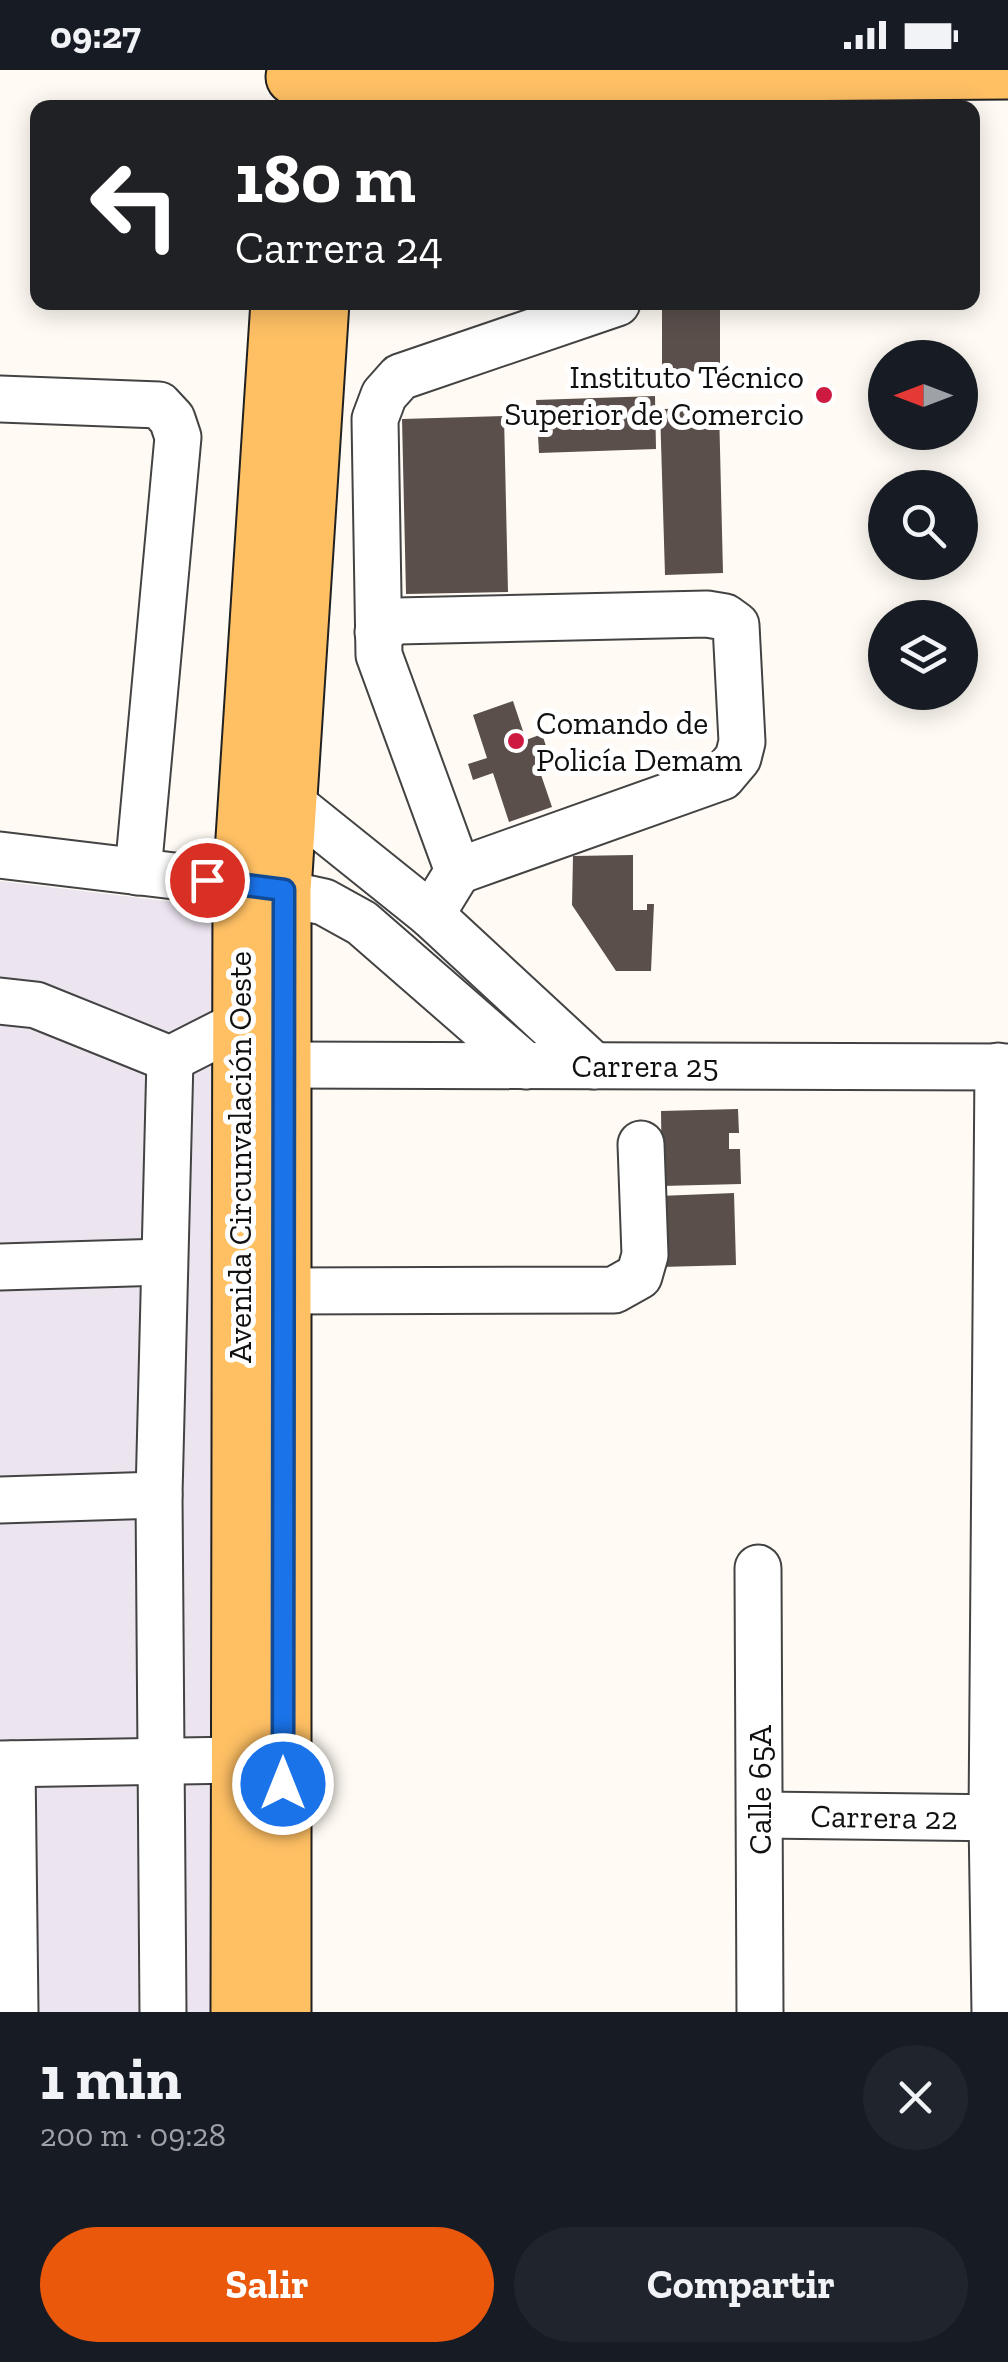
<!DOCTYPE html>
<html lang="es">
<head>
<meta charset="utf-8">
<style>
	:root { --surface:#171b24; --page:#20242c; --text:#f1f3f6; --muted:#9ea1a6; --accent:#ea580c }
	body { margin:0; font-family:"Zilla Slab",serif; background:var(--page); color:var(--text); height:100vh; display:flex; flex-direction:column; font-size:38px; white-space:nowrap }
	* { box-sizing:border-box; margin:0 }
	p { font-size:32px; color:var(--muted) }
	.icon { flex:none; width:55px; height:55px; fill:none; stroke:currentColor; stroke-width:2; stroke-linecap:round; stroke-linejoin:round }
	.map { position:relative; height:1942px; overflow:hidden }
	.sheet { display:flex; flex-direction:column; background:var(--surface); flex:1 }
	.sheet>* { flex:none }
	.guide { position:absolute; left:30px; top:30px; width:950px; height:210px; border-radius:20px; box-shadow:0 5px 25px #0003; background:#202124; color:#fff; overflow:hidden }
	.needle { width:65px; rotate:270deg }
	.buttons { position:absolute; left:868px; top:270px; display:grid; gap:20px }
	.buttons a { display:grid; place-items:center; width:110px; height:110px; border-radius:50%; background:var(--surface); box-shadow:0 5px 25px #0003; font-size:50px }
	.pin { position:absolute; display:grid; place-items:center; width:85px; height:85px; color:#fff; margin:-42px; border:5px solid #fff; border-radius:50%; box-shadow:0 2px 10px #0007 }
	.me { position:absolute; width:110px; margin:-55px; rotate:0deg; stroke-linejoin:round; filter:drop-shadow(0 0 8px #0008) }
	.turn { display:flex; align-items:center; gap:35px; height:210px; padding:0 40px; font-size:45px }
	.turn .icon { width:130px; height:130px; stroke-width:2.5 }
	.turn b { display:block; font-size:70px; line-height:85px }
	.round { display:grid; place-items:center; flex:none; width:105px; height:105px; border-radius:52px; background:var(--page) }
	.head { display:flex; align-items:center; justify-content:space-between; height:170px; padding:0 40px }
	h1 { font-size:60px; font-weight:700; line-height:75px }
	.cta { display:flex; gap:20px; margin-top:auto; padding:20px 40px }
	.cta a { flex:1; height:115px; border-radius:60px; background:var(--accent); color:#fff; font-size:40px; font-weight:700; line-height:115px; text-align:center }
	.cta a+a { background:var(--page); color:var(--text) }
	.status { display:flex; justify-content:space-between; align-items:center; height:70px; padding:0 50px; background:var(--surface); direction:ltr }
	.status svg { height:28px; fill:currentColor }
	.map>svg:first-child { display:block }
</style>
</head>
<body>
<div class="status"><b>09:27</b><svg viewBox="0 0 49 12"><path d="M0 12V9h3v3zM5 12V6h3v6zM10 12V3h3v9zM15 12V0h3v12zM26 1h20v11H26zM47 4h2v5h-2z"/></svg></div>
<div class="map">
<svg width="1008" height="1942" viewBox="0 0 1008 1942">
	<rect width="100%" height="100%" fill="#fffbf4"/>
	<path fill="#ece4ef" d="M0 811 216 837V1942H0Z"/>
	<g fill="#5a4f4b">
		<path d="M662 232H720V301L662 302Z"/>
		<path d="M655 326 656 379 539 383 536 330Z"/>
		<path d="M719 338 723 503 665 505 660 339Z"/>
		<path d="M504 346 508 522 406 524 402 349Z"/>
		<path d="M513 631 526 670 542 664 551 691 538 696 552 737 509 752 493 703 473 710 468 694 487 688 473 645Z"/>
		<path d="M633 785V840H647V834H654L651 901H616L572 835 573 786Z"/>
		<path d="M738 1039 739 1063H729V1079H740L741 1114 662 1116 661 1041Z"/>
		<path d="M734 1123 736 1195 661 1197 659 1126Z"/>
	</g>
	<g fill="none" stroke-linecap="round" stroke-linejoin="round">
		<g stroke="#434343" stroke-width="49">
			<g id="minor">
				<path d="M0 329 159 335 172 349 178 367 138 802"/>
				<path d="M378 562 397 551 707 544 725 547 736 555 742 672 738 688 722 707 458 801"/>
				<path d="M289 731 431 845 594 996"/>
				<path d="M0 785 241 814 324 832 362 853 526 996"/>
				<path d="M431 845 458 801 379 585 375 349 384 325 400 307 617 233"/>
				<path d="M0 931 36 935 170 989 239 954"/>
				<path d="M283 995 1008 997"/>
				<path d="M0 1197 164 1192"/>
				<path d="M282 1221 614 1220 639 1206 645 1185 641 1074"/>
				<path d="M0 1430 159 1425"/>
				<path d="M758 1498 760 1942"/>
				<path d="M0 1694 239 1690"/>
				<path d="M12 1694 15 1942"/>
				<path d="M760 1745 1008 1748"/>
				<path d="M163 1942 159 1425 170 989"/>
				<path d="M995 1942 992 1748 998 996"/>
			</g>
		</g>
		<g stroke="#212121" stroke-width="59">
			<g id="major">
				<path d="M294 7 1008 1"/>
				<path d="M239 1942 241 814 279 232"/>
				<path d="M283 1942V820L321 232"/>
			</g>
		</g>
		<use href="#minor" stroke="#fff" stroke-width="45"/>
		<use href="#major" stroke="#ffc064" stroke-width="55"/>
	</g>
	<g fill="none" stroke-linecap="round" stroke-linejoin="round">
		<g stroke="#114b97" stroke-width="25">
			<path id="route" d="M207 810 284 820 283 1714"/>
		</g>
		<use href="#route" stroke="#1a73e8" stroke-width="18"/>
	</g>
	<g fill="#ce1a40" stroke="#fff" stroke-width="4">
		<circle cx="824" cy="325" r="10"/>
		<circle cx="516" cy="671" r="10"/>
	</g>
	<g text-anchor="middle" stroke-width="10" stroke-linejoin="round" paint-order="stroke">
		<g font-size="32" fill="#101010" stroke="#fff" text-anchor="end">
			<text x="804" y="318">Instituto Técnico<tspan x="804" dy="37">Superior de Comercio</tspan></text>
			<text x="536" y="664" text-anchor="start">Comando de<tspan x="536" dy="37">Policía Demam</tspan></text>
		</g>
		<g font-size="32" fill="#101010" stroke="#fff">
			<text x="645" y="1007">Carrera 25</text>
			<text transform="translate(240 1087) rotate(-90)" y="11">Avenida Circunvalación Oeste</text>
			<text transform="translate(760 1720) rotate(-90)" y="11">Calle 65A</text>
			<text transform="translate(884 1747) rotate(1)" y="11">Carrera 22</text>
		</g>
	</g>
</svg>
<div class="buttons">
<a><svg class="needle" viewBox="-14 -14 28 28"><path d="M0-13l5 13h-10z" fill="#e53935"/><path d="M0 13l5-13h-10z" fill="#9ea1a6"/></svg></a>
<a><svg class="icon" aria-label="search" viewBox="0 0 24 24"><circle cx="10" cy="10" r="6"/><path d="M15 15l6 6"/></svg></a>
<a><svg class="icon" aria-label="layers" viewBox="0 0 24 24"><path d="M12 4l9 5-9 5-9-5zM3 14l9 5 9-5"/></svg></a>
</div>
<div class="pin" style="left:207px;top:810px;background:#d93025"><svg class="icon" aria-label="arrive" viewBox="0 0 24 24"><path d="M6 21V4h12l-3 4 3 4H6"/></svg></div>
<svg class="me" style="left:283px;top:1714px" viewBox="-20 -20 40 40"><circle r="17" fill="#1a73e8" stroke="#fff" stroke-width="3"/><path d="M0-11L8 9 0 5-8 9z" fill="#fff"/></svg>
<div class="guide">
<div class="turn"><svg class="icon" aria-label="left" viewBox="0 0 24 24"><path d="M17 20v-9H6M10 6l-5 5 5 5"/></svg><div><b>180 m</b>Carrera 24</div></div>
</div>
</div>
<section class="sheet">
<div class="head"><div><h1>1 min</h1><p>200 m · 09:28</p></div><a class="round"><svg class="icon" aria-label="close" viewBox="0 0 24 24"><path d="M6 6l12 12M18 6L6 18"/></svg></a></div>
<div class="cta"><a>Salir</a><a>Compartir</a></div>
</section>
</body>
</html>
